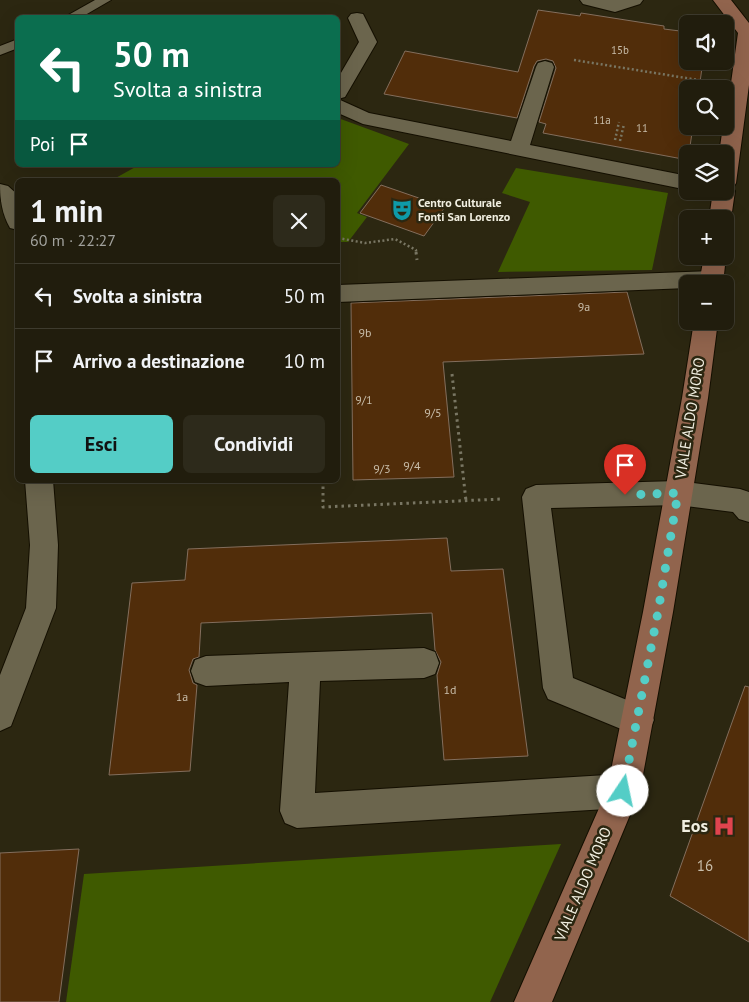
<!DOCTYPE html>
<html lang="it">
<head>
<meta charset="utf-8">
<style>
	:root { --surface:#211d0d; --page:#2d2a1b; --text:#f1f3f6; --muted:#a2a29d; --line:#3e3b2e; --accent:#54cdc6 }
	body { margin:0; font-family:"PT Sans",sans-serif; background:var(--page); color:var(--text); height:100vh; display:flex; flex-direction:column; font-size:19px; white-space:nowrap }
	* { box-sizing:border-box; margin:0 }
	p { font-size:16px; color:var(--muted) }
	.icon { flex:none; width:28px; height:28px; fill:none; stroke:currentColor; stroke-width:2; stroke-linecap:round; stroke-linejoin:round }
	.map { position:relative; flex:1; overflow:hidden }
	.details { position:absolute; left:15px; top:178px; width:325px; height:305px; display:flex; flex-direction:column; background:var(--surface); border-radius:8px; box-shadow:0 5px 20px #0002,0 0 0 1px var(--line) }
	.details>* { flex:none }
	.hud { position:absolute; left:15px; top:15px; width:325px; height:152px; border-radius:8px; box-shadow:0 5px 20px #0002,0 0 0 1px var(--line); background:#0b6e4f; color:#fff; overflow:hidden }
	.tools { position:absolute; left:679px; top:15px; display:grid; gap:10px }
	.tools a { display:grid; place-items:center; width:55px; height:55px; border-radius:8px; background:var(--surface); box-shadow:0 5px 20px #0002,0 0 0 1px var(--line); font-size:25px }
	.pin { position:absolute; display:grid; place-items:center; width:42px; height:42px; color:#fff; margin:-51px -21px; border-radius:50% 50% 50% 0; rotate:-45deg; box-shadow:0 0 5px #0007 }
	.pin .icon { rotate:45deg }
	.me { position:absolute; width:55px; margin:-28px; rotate:11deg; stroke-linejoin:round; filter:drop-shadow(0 0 4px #0008) }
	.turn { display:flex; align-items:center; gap:18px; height:105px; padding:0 15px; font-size:22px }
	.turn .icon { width:65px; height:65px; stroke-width:2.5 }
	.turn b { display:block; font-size:35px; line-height:42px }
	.then { display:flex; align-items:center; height:48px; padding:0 15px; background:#0003; gap:10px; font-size:19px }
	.round { display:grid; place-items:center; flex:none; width:52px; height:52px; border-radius:8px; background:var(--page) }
	.summary { display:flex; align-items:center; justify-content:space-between; height:85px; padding:0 15px }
	h1 { font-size:30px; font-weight:800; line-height:38px }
	.primary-button { display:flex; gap:10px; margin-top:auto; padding:10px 15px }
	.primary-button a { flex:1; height:58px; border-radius:8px; background:var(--accent); color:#111; font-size:20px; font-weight:800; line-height:58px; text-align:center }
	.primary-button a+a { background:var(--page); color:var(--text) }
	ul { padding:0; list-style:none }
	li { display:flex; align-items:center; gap:15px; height:65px; padding:0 15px; border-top:1px solid var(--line) }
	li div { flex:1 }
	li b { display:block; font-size:19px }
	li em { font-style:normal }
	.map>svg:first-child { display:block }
</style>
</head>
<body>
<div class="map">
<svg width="749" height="1002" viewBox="0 0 749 1002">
	<rect width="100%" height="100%" fill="#2c2711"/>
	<g fill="#3f5a00">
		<path d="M338 118 409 144 357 213 367 217 348 242H338V180H112L139 165H338Z"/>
		<path d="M516 168 668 193 652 270 498 272 530 202 502 193Z"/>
		<path d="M561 844 490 1002H66L84 874Z"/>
	</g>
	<g fill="#512d0a" stroke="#836e5d">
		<path d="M538 10 580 16 581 13 664 26V29L688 32V61H703L699 89H688V126H693L688 160 543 133 546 124 539 122 556 68 553 61 546 59 537 61 534 66 517 118 384 94 405 51 518 72Z"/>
		<path d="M381 185 445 207 424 236 360 213Z"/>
		<path d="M627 292 644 354 443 362 454 477 353 480 351 303Z"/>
		<path d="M447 538 451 571 503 569 528 756 444 760 437 675 441 662 435 650 432 613 201 623 199 657 193 659 189 670 193 683 197 685 190 771 109 775 132 583 185 580 188 549Z"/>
		<path d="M745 686 749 687V942L670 896Z"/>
		<path d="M79 849 59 1002H0V853Z"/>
	</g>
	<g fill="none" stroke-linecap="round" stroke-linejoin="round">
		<g stroke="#140f00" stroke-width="2">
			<g id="lane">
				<path d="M95 0H111L80 18H63Z"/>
				<path d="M18 39V48L0 55V46Z"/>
			</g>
		</g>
		<g stroke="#140f00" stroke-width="2">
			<g id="street">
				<path d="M580 0H643L640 4 615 12 583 4Z"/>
				<path d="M357 13 363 14 377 42 345 97 338 99V78L359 42 348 18 351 14Z"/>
				<path d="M545 61 552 63 554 67 530 145 688 176V190L363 124 338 113V99L369 113 511 141 536 67 538 63Z"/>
				<path d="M0 184 8 186 18 195V230L10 228C2 214 0 200 0 184Z"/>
				<path d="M712 271 720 273 724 279 721 284H688V288L338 302V285Z"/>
				<path d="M25 480H53L58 545 56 608 11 726 0 731V675L26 608 30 545Z"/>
				<path d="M678 481 740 489 749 492V522L739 519 733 512 678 505 551 508 573 678 649 709 654 720 649 731 638 736 548 699 543 688 522 497 526 489 536 485Z"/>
				<path d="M424 648 435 652 439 663 435 674 424 678 320 681 315 793 623 774 635 779 640 791 635 803 623 808 297 828 285 823 280 811 289 682 206 686 195 682 191 671 195 660 206 656Z"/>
			</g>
		</g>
		<g stroke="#140f00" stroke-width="2">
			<g id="secondary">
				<path d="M713 0H731L749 23V85L736 183 733 188 735 191 731 219 725 225V219H709L713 191H725V154H719L723 126H725L738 33Z"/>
				<path d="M725 254 726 256 723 284H699L704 256H725Z"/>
				<path d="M694 321H718L708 398 673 612 640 791 552 1002H514L607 790 643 612 682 398Z"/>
			</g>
		</g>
		<g stroke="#797663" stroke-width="2.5" stroke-dasharray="2 2.5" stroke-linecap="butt">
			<path d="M574 60 711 82"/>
			<path d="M615 140 619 122"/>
			<path d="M620 141 624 124"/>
			<path d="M338 238 365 243 395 239 416 250V254"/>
		</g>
		<g stroke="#797663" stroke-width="3" stroke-dasharray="2.5 4" stroke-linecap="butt">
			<path d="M416 252 417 260"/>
			<path d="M452 374 466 501"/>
			<path d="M323 480V507L502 499"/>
		</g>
		<use href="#lane" fill="#6b654d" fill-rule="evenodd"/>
		<use href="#street" fill="#6b654d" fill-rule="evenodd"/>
		<use href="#secondary" fill="#91644d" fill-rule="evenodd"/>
	</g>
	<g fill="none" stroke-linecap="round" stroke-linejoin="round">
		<path stroke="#54cdc6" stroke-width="9" stroke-dasharray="0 16.2" d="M623 791 658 612 678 493 625 495"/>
	</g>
	<defs>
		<g id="theatre-bare" transform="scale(1.725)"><path d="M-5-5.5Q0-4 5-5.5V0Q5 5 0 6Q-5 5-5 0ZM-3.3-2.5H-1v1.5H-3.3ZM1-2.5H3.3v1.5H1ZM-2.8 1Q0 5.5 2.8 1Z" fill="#0f9aa8" stroke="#2c2711" stroke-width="2.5" paint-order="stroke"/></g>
		<g id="hospital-bare" transform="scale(1.725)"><path d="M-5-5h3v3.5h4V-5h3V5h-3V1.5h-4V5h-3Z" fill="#e0444e" stroke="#2c2711" stroke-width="2.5" paint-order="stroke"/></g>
	</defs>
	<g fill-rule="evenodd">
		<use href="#theatre-bare" x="402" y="210"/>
		<use href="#hospital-bare" x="724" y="826"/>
	</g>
	<g text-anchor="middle" stroke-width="5" stroke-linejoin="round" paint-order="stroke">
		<g font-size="11" fill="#c9beab">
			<text x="620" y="54">15b</text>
			<text x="602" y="124">11a</text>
			<text x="642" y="132">11</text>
		</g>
		<g font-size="12" font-weight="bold" fill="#f1efe1" stroke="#2c2711" text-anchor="start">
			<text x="418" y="207">Centro Culturale<tspan x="418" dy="14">Fonti San Lorenzo</tspan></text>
		</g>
		<g font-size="12" fill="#c9beab">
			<text x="584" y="311">9a</text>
			<text x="365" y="337">9b</text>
			<text x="364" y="404">9/1</text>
			<text x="433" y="417">9/5</text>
			<text x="412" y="470">9/4</text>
			<text x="382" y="473">9/3</text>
			<text x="450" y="694">1d</text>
			<text x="182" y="701">1a</text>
		</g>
		<g font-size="15" fill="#f1efe1" stroke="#2c2711">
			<text transform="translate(690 418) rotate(-81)" y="5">VIALE ALDO MORO</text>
			<text transform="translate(583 884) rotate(-67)" y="5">VIALE ALDO MORO</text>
		</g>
		<g font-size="15" fill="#c9beab">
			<text x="705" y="871">16</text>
		</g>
		<g font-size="18" font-weight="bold" fill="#f1efe1" stroke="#2c2711" text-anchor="end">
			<text x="708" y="832">Eos</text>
		</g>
	</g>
</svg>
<div class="tools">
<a><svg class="icon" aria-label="sound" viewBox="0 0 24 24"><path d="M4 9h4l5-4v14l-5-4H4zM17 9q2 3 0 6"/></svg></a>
<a><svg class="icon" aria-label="search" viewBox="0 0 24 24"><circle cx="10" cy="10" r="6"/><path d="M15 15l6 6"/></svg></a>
<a><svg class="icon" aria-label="layers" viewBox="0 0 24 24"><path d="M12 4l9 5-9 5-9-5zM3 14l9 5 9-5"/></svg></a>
<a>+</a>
<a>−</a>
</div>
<div class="pin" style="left:625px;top:495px;background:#d93025"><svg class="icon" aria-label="arrive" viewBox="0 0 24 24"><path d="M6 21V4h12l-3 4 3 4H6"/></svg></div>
<svg class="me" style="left:623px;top:791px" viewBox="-20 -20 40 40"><circle r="19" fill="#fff"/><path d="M0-13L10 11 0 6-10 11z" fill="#54cdc6"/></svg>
<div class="hud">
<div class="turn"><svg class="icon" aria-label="left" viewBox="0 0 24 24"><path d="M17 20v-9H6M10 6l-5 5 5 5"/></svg><div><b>50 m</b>Svolta a sinistra</div></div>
<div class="then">Poi<svg class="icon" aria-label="arrive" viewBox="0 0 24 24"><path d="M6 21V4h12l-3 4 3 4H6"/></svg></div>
</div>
<section class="details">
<div class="summary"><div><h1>1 min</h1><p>60 m · 22:27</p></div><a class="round"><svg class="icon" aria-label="close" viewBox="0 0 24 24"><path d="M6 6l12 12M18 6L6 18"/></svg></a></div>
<ul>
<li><svg class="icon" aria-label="left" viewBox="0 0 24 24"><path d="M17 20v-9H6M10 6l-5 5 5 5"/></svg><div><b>Svolta a sinistra</b></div><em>50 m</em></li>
<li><svg class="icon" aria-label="arrive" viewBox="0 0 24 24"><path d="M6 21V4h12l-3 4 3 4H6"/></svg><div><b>Arrivo a destinazione</b></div><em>10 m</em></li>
</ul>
<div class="primary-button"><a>Esci</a><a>Condividi</a></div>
</section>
</div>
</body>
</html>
